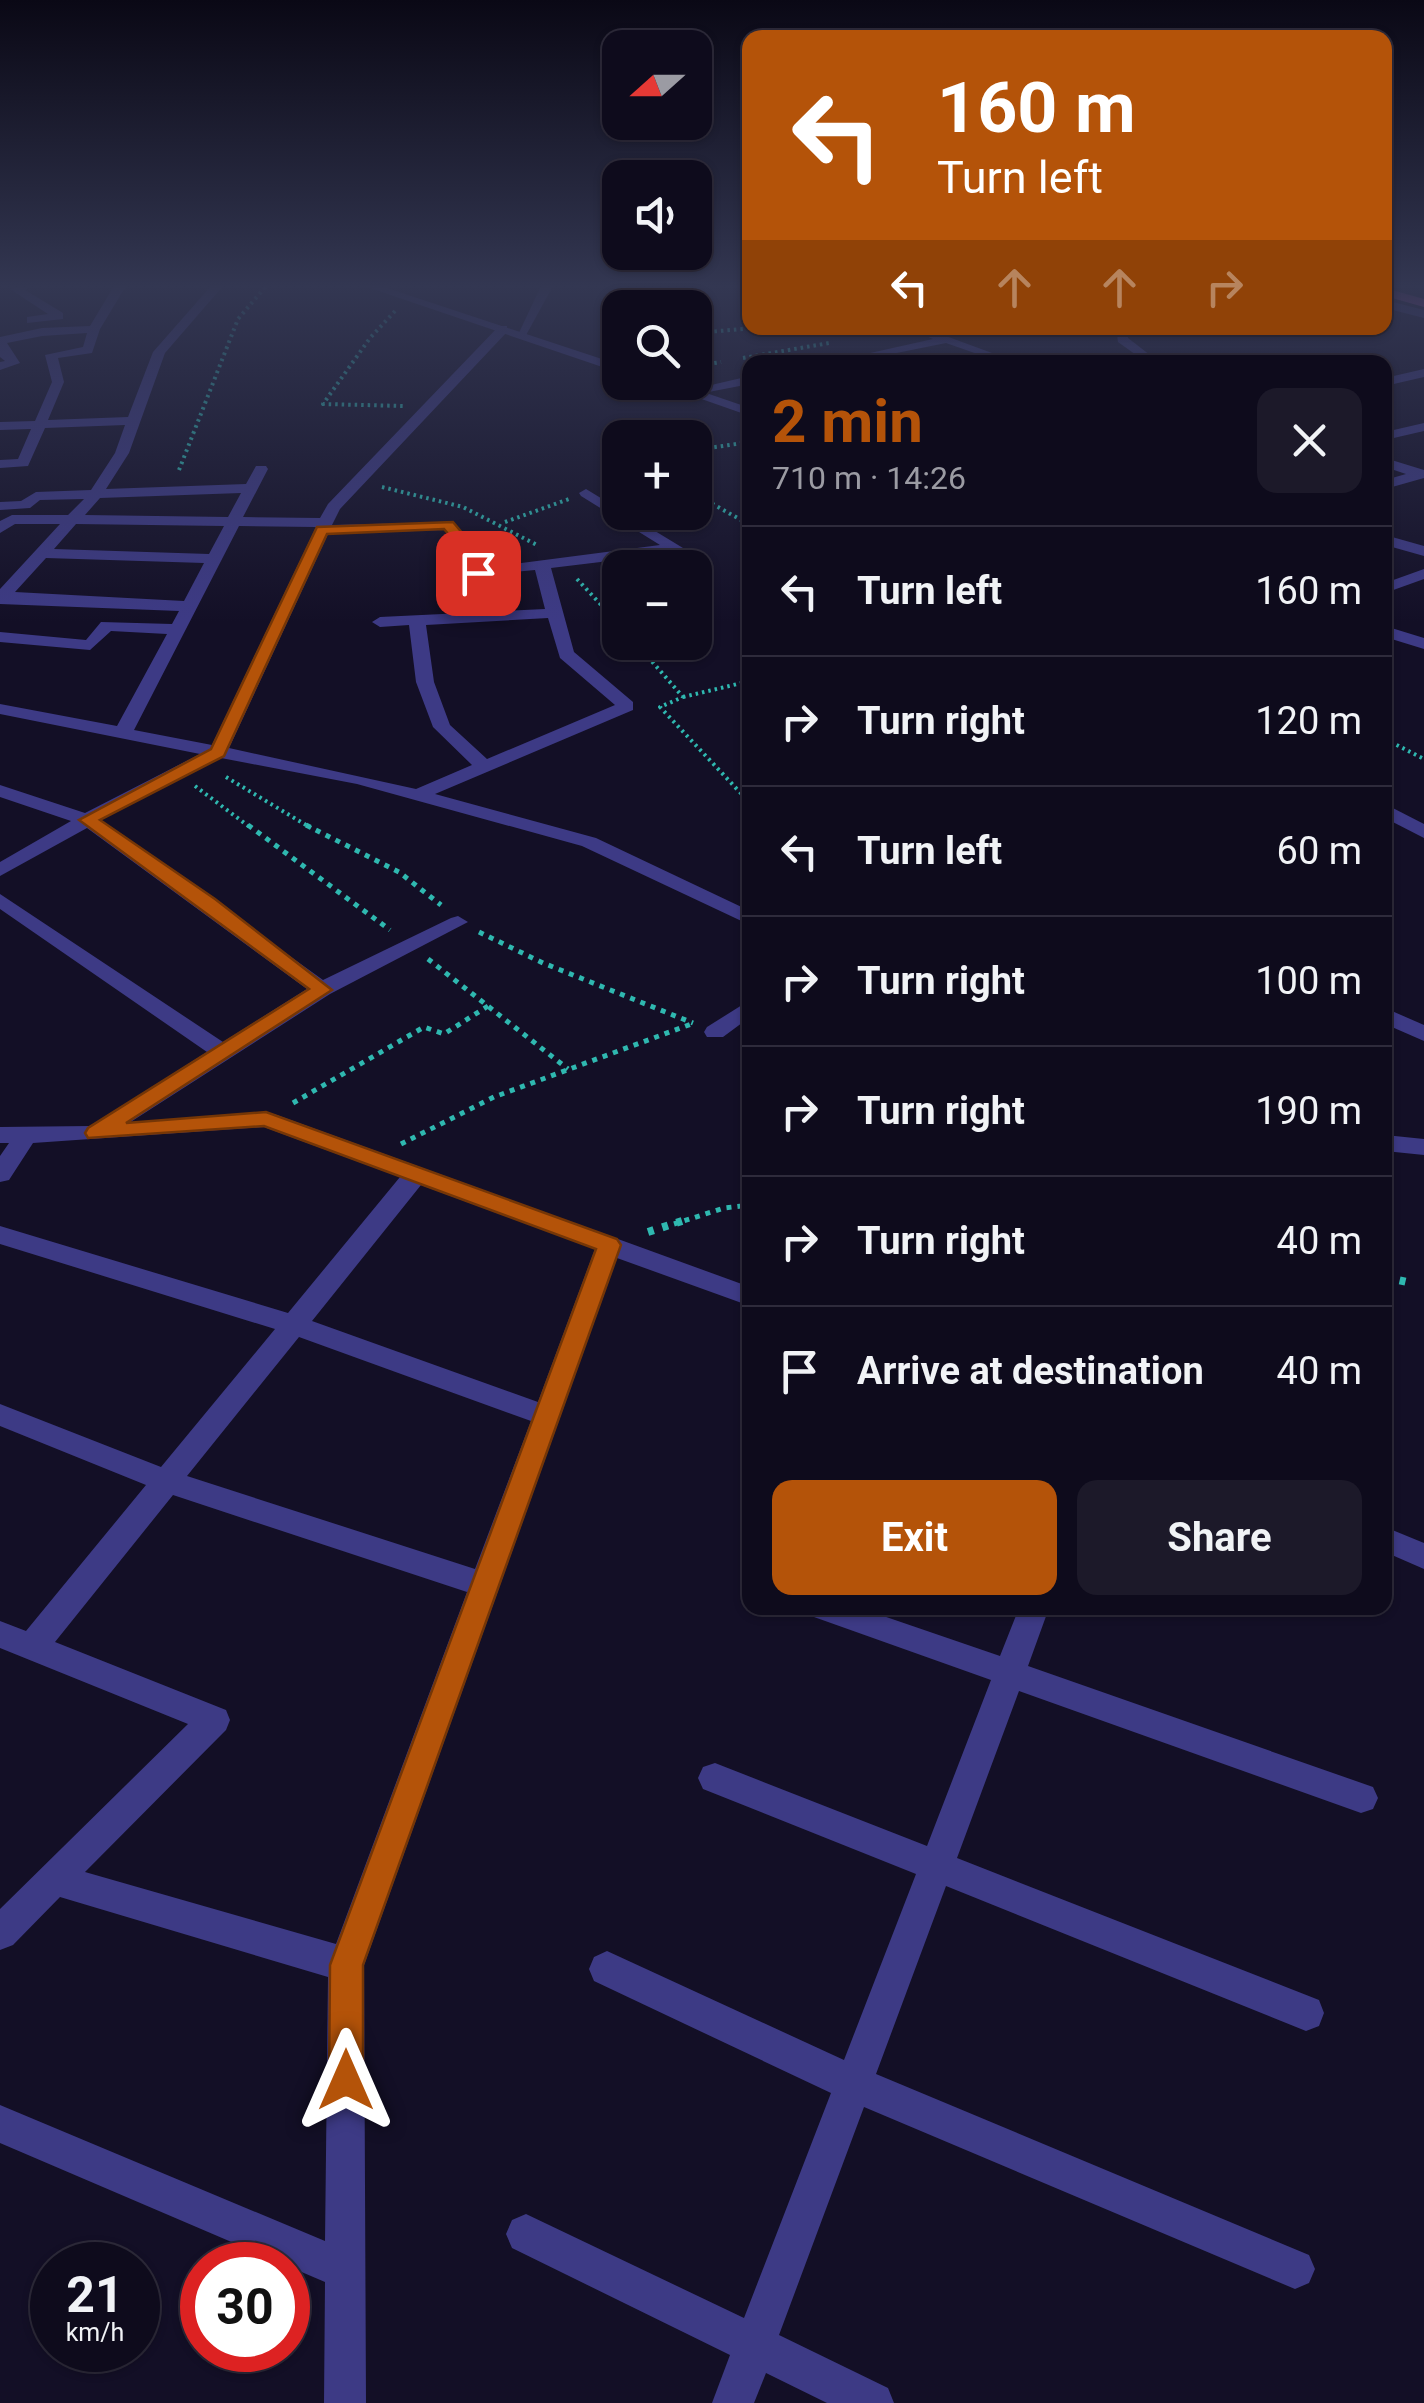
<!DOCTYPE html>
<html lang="en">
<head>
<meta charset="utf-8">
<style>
	:root { --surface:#0e0b1c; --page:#1c1929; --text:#f1f3f6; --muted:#9b9ba3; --line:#2e2b3b; --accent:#b45309 }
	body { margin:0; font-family:Roboto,sans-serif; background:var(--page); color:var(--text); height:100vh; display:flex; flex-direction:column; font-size:38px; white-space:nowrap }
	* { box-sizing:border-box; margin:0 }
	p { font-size:32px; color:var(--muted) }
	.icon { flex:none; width:55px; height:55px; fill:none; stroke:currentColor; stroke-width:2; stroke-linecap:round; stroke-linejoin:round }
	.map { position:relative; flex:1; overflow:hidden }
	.sheet { position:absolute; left:742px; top:355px; width:650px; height:1260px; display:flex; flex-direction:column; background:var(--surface); border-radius:20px; box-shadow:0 2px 8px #0004,0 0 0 2px var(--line) }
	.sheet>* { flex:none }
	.top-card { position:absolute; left:742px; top:30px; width:650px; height:305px; border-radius:20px; box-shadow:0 2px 8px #0004,0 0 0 2px var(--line); background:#b45309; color:#fff; overflow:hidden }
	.needle { width:65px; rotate:249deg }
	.fabs { position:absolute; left:602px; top:30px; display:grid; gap:20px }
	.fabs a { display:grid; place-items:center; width:110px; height:110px; border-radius:20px; background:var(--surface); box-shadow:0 2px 8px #0004,0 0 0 2px var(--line); font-size:50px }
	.speed { position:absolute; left:30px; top:2242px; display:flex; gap:20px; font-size:50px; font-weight:700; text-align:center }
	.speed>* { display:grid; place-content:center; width:130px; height:130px; border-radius:50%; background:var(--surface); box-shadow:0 2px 8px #0004,0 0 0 2px var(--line); line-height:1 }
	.speed small { font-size:25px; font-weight:400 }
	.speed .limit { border:15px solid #d22; background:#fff; color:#111 }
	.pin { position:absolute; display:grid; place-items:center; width:85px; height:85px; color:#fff; margin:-42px; border-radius:20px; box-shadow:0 5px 15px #0006 }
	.me { position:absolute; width:110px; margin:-55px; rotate:0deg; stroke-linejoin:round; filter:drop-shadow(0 0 8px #0008) }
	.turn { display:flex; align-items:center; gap:35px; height:210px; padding:0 30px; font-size:45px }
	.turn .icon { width:130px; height:130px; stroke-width:2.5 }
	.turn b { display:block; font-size:70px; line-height:85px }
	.lanes { display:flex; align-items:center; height:95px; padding:0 30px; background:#0003; justify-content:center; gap:50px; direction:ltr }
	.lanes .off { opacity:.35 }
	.round { display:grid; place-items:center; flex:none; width:105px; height:105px; border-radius:20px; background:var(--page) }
	.overview { display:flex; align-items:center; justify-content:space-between; height:170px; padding:0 30px }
	h1 { font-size:60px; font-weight:700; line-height:75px; color:var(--accent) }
	.cta { display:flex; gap:20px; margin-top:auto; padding:20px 30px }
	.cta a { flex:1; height:115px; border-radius:20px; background:var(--accent); color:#fff; font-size:40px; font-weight:700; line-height:115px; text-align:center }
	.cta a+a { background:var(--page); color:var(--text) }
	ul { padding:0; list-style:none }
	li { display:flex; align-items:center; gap:30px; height:130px; padding:0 30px; border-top:2px solid var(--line) }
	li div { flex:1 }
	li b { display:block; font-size:38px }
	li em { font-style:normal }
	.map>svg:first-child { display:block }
</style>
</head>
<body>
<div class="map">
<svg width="1424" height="2403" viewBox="0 0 1424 2403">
	<rect width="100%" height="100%" fill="#130f26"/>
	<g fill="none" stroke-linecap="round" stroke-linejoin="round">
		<g stroke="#2fb8b0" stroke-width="4" stroke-dasharray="2.5 4" stroke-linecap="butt">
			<path d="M395 311 370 338 323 404 403 406"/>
			<path d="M695 333 755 328"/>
			<path d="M743 358 829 343"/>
			<path d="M695 366 721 362"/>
			<path d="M695 450 750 442"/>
			<path d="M179 470 238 319 266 286"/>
			<path d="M382 487 463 507 537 545"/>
			<path d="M695 494 750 525"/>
			<path d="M505 522 569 499"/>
			<path d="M577 579 620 625"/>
			<path d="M635 642 683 697 660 707 750 803"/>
			<path d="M683 697 750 681"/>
			<path d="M1385 739 1424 759"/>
			<path d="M226 777 311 828"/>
			<path d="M195 786 251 828"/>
		</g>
		<g stroke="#2fb8b0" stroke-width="5" stroke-dasharray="5 6" stroke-linecap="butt">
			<path d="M248 825 390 930"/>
			<path d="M306 825 399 872 441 905"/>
			<path d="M479 932 543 963 693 1023"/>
			<path d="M428 959 568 1069"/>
			<path d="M293 1103 424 1027 444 1034 488 1006"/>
			<path d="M401 1144 494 1097 694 1023"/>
			<path d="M674 1224 724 1208 750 1205"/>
		</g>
		<g stroke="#2fb8b0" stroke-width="8" stroke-dasharray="6 9" stroke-linecap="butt">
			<path d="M648 1232 682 1221"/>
			<path d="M1385 1277 1407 1282"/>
		</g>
		<g fill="#3d3a85" fill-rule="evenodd">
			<path d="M32 286 25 290 63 313V319L27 323V317L48 314 10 289Z"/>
			<path d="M114 286H126L100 329 92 353 58 358 64 382 48 420 128 417 153 352 211 286H223L165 353 129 453 106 489 246 484 256 466H266L268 469 243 517 320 518 328 504 499 326H507V332L340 509 332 525 453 522 476 548 484 568 660 545 581 496 579 493 586 489 683 548 675 553 551 568 574 652 633 702V710L435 794 596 838 750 911V925L582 846 357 784 221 758 101 820 323 980 451 918 458 916 468 922 330 994 129 1123 274 1114 750 1287V1306L617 1258 364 1965 366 2403H324L325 2282 0 2143V2105L325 2241 328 1977 60 1897 13 1945 0 1950V1909L188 1724 0 1648V1621L26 1631 146 1485 0 1426V1404L161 1467 275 1329 0 1244V1226L288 1313 400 1177 264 1127 33 1143 9 1180 0 1182V1156L9 1143H0V1127L91 1126 207 1052 0 909V894L223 1042 307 989 87 828 0 876V862L71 821 0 797V785L85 813 200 754 0 714V704L117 726 167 634 111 631 90 650 0 642V632L86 640 101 622 172 624 179 611 0 604V589L60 524H15L0 533V521L12 515H68L84 499 40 500 30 508 0 510V502L21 501 36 492 91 490 115 453 125 425 45 428 28 466 0 468V460L18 459 31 429 0 430V422L35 421 52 382 45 355 83 347 87 333 42 336 7 343 20 363 0 370V362L5 361 0 357V337L42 328 90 326ZM241 493 228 517 85 515 100 498ZM76 524 224 526 209 554 54 549ZM239 526 316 527 212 745 134 730ZM444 530 461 549 472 576 535 570 545 609 380 617 372 622 380 627 409 625 416 682 433 727 472 765 416 789 229 748 328 534ZM46 558 204 563 184 601 15 592ZM548 618 560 658 615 705 487 759 450 725 434 682 426 625ZM421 1185 595 1249 538 1402 312 1321ZM299 1337 531 1421 475 1569 187 1476ZM173 1495 467 1592 336 1944 85 1872 226 1730 230 1720 226 1710 55 1642Z"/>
			<path d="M541 286H553L525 337H517Z"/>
			<path d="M908 328H924L992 353 986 357 946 343 852 362H830L933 339Z"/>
			<path d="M1116 328H1128V338L1159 362H1146L1118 342Z"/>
			<path d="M1424 369V377L1385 386V378Z"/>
			<path d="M750 376V384L688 396 681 392Z"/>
			<path d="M1424 423V431L1385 440V432Z"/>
			<path d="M1385 458 1424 470V478L1385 489V480L1406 474 1385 467Z"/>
			<path d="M1385 535 1424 546V556L1385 545Z"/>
			<path d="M1424 569V579L1385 593V583Z"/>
			<path d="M1385 804 1424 824V838L1385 818Z"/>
			<path d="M750 1000V1017L723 1037H707L704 1032 707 1027Z"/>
			<path d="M1385 1008 1424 1025V1041L1385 1024Z"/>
			<path d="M1385 1135 1424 1139V1155L1385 1151Z"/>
			<path d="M1385 1527 1424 1543V1569L1385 1552Z"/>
			<path d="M810 1608H860L1000 1656 1019 1608H1049L1028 1666 1373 1787 1378 1798 1373 1809 1361 1813 1019 1691 957 1858 1319 2000 1324 2013 1319 2026 1306 2031 946 1886 876 2074 1309 2255 1315 2269 1309 2283 1295 2289 864 2107 779 2335 888 2388 894 2403H827L766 2373 754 2403H712L730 2355 512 2248 506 2234 512 2220 526 2214 744 2318 831 2093 594 1981 589 1969 594 1957 607 1951 844 2060 916 1874 703 1789 698 1778 703 1767 715 1763 927 1846 991 1680 814 1617Z"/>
		</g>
		<g fill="#3d3a85" fill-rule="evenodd">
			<path d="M364 286H381L620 365V373Z"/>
			<path d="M1385 300 1424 310V318L1385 308Z"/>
			<path d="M653 382H674L750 408V416Z"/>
			<path d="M1385 626 1424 638V649L1385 637Z"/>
		</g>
		<path fill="#e055d1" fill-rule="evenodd" d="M1385 288 1424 299V307L1385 296Z"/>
	</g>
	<linearGradient id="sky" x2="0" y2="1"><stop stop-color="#0a0815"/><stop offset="0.46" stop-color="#333752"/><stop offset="1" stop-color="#333752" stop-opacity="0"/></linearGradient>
	<rect width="1424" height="622" fill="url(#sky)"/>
	<path fill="#b45309" stroke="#753606" stroke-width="2.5" d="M453 522 475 548 483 576H473L461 549 444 529 327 534 224 756 100 820 215 899 332 990 126 1123 266 1112 617 1239 621 1245 363 1965V2080L358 2092 346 2097 334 2092 329 2080 330 1965 596 1249 264 1126 88 1138 85 1133 88 1128 309 989 79 820 211 749 317 527Z"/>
</svg>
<div class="fabs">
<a><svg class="needle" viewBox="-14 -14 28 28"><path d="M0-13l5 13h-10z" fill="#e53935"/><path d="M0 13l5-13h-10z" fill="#9b9ba3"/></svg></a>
<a><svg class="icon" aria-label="sound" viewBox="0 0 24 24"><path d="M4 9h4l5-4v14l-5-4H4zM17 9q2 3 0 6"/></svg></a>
<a><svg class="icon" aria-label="search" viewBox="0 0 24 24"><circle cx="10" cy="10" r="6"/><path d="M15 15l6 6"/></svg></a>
<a>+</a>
<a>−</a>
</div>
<div class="speed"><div>21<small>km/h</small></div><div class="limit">30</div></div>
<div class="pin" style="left:478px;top:573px;background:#d93025"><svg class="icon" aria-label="arrive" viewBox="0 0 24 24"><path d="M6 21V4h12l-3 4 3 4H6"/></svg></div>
<svg class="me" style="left:346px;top:2080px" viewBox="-20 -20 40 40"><path d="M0-17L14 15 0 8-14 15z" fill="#b45309" stroke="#fff" stroke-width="4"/></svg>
<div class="top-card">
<div class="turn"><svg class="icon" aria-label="left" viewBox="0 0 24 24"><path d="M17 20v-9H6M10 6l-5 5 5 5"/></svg><div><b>160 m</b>Turn left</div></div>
<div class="lanes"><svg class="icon" aria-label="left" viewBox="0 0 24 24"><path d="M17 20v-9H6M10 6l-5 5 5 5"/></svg><svg class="icon off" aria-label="ahead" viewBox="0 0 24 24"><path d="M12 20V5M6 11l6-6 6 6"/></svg><svg class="icon off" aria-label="ahead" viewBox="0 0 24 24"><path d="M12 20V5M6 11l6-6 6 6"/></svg><svg class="icon off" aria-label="right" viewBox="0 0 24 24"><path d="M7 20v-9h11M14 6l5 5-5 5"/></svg></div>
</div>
<section class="sheet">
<div class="overview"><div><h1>2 min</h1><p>710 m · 14:26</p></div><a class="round"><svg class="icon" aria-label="close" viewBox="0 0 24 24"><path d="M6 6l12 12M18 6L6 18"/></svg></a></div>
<ul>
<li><svg class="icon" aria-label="left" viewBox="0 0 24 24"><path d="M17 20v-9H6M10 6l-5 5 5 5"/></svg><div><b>Turn left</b></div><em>160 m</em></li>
<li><svg class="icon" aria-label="right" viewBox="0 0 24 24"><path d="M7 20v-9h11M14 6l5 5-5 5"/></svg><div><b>Turn right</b></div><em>120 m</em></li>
<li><svg class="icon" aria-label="left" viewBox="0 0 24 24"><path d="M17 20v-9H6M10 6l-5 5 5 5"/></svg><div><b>Turn left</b></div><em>60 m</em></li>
<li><svg class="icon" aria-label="right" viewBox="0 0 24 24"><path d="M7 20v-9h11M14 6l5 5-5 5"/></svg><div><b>Turn right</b></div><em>100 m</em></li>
<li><svg class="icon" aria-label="right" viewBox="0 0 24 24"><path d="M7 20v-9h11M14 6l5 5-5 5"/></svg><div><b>Turn right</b></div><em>190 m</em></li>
<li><svg class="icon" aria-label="right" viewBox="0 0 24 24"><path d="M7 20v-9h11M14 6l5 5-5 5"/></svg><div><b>Turn right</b></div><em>40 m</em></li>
<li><svg class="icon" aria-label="arrive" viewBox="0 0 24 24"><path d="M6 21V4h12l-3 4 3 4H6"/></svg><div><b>Arrive at destination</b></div><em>40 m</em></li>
</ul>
<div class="cta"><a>Exit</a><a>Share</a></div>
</section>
</div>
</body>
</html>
